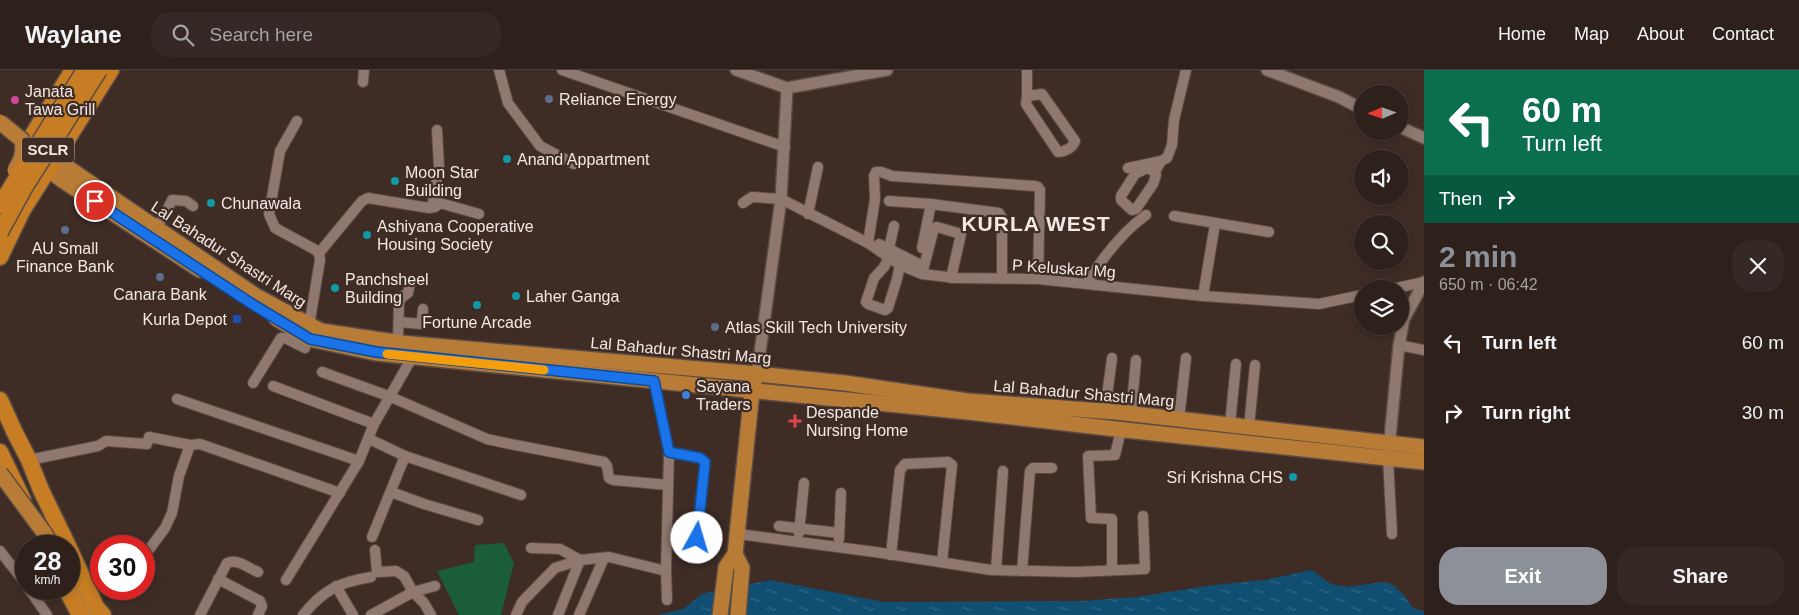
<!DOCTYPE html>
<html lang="en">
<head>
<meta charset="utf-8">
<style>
	:root { --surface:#2e211c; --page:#362925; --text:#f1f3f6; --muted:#a7a3a3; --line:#493e3b; --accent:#8c9099 }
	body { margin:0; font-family:Arial,sans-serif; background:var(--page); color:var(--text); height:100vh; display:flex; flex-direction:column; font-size:19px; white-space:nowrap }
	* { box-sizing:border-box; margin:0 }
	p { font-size:16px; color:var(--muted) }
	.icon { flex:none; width:28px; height:28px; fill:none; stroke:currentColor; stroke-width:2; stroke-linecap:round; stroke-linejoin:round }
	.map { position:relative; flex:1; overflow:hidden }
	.panel { display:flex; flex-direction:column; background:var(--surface); width:375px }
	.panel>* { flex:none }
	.banner { background:#0b6e4f; color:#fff; overflow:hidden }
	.needle { width:32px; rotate:268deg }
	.buttons { position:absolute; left:1354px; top:15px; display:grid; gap:10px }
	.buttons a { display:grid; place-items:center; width:55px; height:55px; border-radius:50%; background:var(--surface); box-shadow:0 2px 8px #0003,0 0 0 1px var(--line); font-size:25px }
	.speed { position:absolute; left:15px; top:465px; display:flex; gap:10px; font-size:25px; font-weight:700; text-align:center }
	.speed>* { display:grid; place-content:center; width:65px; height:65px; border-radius:50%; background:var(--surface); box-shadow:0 2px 8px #0003,0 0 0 1px var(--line); line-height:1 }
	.speed small { font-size:12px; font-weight:400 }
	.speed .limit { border:8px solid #d22; background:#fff; color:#111 }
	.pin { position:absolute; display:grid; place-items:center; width:42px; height:42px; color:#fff; margin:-21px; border:2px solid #fff; border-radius:50%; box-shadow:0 1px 5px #0007 }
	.me { position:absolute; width:55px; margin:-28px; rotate:6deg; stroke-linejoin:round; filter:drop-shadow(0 0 4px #0008) }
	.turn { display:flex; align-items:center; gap:18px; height:105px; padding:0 15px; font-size:22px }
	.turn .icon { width:65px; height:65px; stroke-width:2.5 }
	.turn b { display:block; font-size:35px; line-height:42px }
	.then { display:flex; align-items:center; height:48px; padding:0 15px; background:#0003; gap:10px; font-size:19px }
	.round { display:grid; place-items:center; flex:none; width:52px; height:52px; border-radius:20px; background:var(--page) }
	.summary { display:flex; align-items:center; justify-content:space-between; height:85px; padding:0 15px }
	h1 { font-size:30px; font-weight:700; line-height:38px; color:var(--accent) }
	.cta { display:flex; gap:10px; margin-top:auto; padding:10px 15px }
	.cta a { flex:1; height:58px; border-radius:20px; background:var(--accent); color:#fff; font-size:20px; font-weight:700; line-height:58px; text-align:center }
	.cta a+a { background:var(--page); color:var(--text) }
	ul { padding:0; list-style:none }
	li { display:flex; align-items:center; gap:15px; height:70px; padding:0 15px }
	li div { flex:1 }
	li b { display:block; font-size:19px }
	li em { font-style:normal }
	header { display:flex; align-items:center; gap:30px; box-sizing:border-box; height:70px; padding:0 25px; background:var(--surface); border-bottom:1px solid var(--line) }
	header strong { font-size:24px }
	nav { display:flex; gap:28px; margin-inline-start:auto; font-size:18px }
	.search { width:350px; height:45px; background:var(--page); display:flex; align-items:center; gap:12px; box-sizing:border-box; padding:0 18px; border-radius:20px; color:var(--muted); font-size:19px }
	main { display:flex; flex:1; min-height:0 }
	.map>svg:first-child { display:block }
</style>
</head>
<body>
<header>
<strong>Waylane</strong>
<div class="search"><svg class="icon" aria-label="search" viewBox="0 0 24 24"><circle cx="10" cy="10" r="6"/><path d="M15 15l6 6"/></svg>Search here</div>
<nav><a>Home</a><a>Map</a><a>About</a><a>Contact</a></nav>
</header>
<main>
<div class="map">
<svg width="1424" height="545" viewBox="0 0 1424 545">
	<defs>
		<pattern id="water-ripples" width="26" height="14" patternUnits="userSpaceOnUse" patternTransform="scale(1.25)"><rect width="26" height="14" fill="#104f72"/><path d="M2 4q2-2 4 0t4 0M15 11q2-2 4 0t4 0" fill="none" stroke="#336886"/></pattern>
	</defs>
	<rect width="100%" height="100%" fill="#3e2c25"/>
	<path fill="#1b5d3a" d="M504 473 514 493 501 545H459L437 501 474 492 475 475Z"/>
	<path fill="url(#water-ripples)" d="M1312 500 1331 514 1348 517 1383 512 1392 514 1404 525 1413 538 1424 541V545H658L683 539 702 524 770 510 884 532 1080 531 1136 527 1214 515 1264 510Z"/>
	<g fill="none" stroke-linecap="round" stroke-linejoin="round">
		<g stroke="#5a4b45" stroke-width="12">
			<g id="minor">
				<path d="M499 0 508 33 540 76 574 94"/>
				<path d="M562 0 785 77"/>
				<path d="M1027 0V26L1026 34 1058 82C1064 82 1073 78 1075 71L1042 24 1027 26"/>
				<path d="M363 12 364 0"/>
				<path d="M297 51 280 81 269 144 275 158 314 179 319 183 320 190 309 256"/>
				<path d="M1128 98 1161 91 1167 88 1172 75 1174 50 1186 0"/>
				<path d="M1155 102 1147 98 1135 104 1121 126V130L1132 140 1136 139 1153 114 1156 105 1155 102 1161 91"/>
				<path d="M889 131 931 134 999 143 1002 148V208"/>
				<path d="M743 133 752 127 781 129 868 173 900 195 922 204 956 208 1038 209 1203 226 1319 234 1362 225"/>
				<path d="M432 137 439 97 437 60"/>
				<path d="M808 144 818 97"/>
				<path d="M1174 146 1269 162"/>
				<path d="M155 157 163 148 172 130 186 131 193 136"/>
				<path d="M868 173 875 129 874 106 876 102H881L892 106 1035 116 1038 117 1040 120 1038 209"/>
				<path d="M879 174 919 194"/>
				<path d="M922 178 931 134"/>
				<path d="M319 183 362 131 368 128 429 138 435 137 440 133 479 144"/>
				<path d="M888 183 894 156"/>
				<path d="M889 188 884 197 874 208 866 232 868 234 885 240 888 238 897 209 900 195"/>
				<path d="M922 204 934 158 937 157 961 164 951 208"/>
				<path d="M1087 213C1103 187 1121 163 1146 145"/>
				<path d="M1392 219 1424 212"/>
				<path d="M1203 226 1215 154"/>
				<path d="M399 252 421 254 422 252 423 239"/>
				<path d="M398 272 399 232 402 227 408 223 410 213"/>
				<path d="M1399 275 1424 280"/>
				<path d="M322 302 391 327 487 369 505 373 604 392 607 396 609 408 613 410 668 415"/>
				<path d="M654 311 669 382 666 501 667 530"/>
				<path d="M253 313 281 268H285L305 278"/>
				<path d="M273 316 374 354"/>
				<path d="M177 329 359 391"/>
				<path d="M1105 341 1112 288"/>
				<path d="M1131 344 1136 290"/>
				<path d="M1179 349 1186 288"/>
				<path d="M1230 354 1236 294"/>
				<path d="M1249 357 1255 295"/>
				<path d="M369 369 405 386 521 425"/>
				<path d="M669 382 700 388 705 392 695 486"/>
				<path d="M1388 388 1392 464"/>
				<path d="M29 390 98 376 106 371 147 374 149 367 190 375"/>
				<path d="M391 422 424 434 478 450"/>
				<path d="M779 456 839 463"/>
				<path d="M799 463 804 413"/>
				<path d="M738 464 875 482 991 500 1075 502 1145 499 1143 446"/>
				<path d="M372 467 405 386"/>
				<path d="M839 469 841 423"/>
				<path d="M531 478 560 479 580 490 609 487 666 501"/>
				<path d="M375 480 377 502 396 501 404 506 413 522 424 533 431 545"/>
				<path d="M0 481 26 514"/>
				<path d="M145 485 165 458 172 443 179 406 190 375 200 374 340 423"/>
				<path d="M891 485 900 400 905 394 948 392 952 395 942 492"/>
				<path d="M996 500 1003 401"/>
				<path d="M1112 500V449L1091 448 1088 386 1115 385 1121 360"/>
				<path d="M1022 501 1030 401 1033 398H1052"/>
				<path d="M218 509 260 531 262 536 258 545"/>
				<path d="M286 510 359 391 374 354 413 286"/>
				<path d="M336 516 353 545"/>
				<path d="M29 519 47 545"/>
				<path d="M200 545 227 493C237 488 248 498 258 502"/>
				<path d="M303 545C323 520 340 512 371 507"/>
				<path d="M371 545 413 522 435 516"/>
				<path d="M516 545 522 532 555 498 580 490"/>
				<path d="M558 545 580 490"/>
				<path d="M579 545 604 488"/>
			</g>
		</g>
		<g stroke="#5a4b45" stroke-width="14">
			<g id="tertiary">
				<path d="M736 0 787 18 887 0"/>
				<path d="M1267 0 1339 27 1362 39"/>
				<path d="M1400 57 1424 68"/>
				<path d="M757 304 781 129 787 18"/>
				<path d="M1388 388 1399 275 1404 249 1424 212"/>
			</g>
		</g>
		<g stroke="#5a4b45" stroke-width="18">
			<g id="primary">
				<path d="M46 81 55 89 256 226 321 261 401 273 757 304 845 313 968 331 1116 342 1424 377"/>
				<path d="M40 93 62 110 200 200"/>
				<path d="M276 248 310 269 376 283 968 342 1116 359 1424 392"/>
				<path d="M735 484 742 498 738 545"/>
				<path d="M69 507 89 545"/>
				<path d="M720 545 726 497 735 484 752 321 754 313"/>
			</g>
		</g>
		<g stroke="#5a4b45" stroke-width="19">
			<g id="trunk">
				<path d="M24 79 73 0"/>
				<path d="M0 187 22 141 111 0"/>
				<path d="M0 330 15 363 29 390 41 420 68 476"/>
				<path d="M0 382 23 430"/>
				<path d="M69 478 96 537 103 545"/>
				<path d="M66 519 80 545"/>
			</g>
		</g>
		<use href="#minor" stroke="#8e786f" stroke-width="10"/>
		<use href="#tertiary" stroke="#8e786f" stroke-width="11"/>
		<use href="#primary" stroke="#b87c36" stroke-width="15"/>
		<use href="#trunk" stroke="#c67d23" stroke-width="16"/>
		<g stroke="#5a4b45" stroke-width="18" stroke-linecap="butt">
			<g id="primary-bridge">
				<path d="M0 52 22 70C24 83 22 89 15 100"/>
				<path d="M0 403 45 464 52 476"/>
			</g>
		</g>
		<g stroke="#5a4b45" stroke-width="19" stroke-linecap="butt">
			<g id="trunk-bridge">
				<path d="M0 135 85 0"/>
				<path d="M0 162 24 118 99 0"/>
			</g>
		</g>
		<use href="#primary-bridge" stroke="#b87c36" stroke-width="15"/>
		<use href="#trunk-bridge" stroke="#c67d23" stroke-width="16"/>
	</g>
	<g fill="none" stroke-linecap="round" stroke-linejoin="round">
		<g stroke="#114b97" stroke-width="12">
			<path id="route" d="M95 131 252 234 310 269 376 282 654 311 669 382 700 388 705 392 697 468"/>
		</g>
		<use href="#route" stroke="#1a73e8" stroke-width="9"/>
		<path stroke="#f59e0b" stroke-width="9" d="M387 284 544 300"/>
	</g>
	<g fill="#5c6f8a" stroke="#3e2c25" stroke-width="2">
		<circle cx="549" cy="29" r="5"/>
		<circle cx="65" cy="160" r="5"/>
		<circle cx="160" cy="207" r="5"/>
		<circle cx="715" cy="257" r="5"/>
	</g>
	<circle fill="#d1479c" stroke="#3e2c25" stroke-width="2" cx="15" cy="30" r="5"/>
	<g fill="#0f9aa8" stroke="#3e2c25" stroke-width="2">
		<circle cx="507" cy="89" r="5"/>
		<circle cx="395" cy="111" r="5"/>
		<circle cx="211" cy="133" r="5"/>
		<circle cx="367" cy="165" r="5"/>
		<circle cx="335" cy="218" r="5"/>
		<circle cx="516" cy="226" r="5"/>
		<circle cx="477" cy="235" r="5"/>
		<circle cx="1293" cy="407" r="5"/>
	</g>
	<rect fill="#1a4fb4" stroke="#3e2c25" stroke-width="2" x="232" y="244" width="10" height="10" rx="2.5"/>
	<circle fill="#3f7fe0" stroke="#3e2c25" stroke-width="2" cx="686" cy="325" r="5"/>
	<path fill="#e0444e" stroke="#3e2c25" stroke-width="2" d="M792.5 343.5h5v5h5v5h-5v5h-5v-5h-5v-5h5z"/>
	<g text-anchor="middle" stroke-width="4.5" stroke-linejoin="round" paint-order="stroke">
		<rect fill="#3e2c25" stroke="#bdb0aa" stroke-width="1" x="22" y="67.5" width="52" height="25" rx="4"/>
		<g font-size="15" font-weight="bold" fill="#f4e8e3">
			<text x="48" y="85">SCLR</text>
		</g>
		<g font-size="16" fill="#f4e8e3" stroke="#3e2c25" text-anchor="start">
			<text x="25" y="27">Janata<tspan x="25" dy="18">Tawa Grill</tspan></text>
			<text x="559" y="35">Reliance Energy</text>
			<text x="517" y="95">Anand Appartment</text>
			<text x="405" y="108">Moon Star<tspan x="405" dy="18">Building</tspan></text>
			<text x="221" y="139">Chunawala</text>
			<text x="377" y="162">Ashiyana Cooperative<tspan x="377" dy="18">Housing Society</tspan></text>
			<text x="65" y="184" text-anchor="middle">AU Small<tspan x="65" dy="18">Finance Bank</tspan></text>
			<text x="345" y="215">Panchsheel<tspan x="345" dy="18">Building</tspan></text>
			<text x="160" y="230" text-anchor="middle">Canara Bank</text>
			<text x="526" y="232">Laher Ganga</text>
			<text x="227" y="255" text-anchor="end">Kurla Depot</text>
			<text x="477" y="258" text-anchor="middle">Fortune Arcade</text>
			<text x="725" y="263">Atlas Skill Tech University</text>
			<text x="696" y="322">Sayana<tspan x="696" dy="18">Traders</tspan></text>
			<text x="806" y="348">Despande<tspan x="806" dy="18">Nursing Home</tspan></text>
			<text x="1283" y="413" text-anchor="end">Sri Krishna CHS</text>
		</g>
		<g font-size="16" fill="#f4e8e3" stroke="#3e2c25">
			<text transform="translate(229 184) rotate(33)" y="6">Lal Bahadur Shastri Marg</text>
			<text transform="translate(1064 198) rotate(4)" y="6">P Keluskar Mg</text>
			<text transform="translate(681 280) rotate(5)" y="6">Lal Bahadur Shastri Marg</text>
			<text transform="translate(1084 323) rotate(5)" y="6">Lal Bahadur Shastri Marg</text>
		</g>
		<g font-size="21" font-weight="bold" letter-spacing="1" fill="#f4e8e3" stroke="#3e2c25">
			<text x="1036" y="161">KURLA WEST</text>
		</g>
	</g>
</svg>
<div class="buttons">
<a><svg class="needle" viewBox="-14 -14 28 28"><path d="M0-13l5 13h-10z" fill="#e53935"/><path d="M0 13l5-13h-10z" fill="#a7a3a3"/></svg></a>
<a><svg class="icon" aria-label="sound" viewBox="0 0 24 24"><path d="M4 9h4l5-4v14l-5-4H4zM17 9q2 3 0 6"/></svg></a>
<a><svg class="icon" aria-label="search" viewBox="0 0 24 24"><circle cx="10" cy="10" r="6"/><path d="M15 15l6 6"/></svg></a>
<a><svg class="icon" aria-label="layers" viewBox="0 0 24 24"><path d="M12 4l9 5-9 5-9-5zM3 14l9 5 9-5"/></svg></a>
</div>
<div class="speed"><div>28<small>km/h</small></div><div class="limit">30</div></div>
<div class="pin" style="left:95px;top:131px;background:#d93025"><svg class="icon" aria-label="arrive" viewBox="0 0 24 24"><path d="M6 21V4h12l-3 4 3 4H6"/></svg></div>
<svg class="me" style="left:697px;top:468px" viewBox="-20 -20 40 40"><circle r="19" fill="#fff"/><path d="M0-13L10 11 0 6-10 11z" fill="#1a73e8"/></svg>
</div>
<section class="panel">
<div class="banner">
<div class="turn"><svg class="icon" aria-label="left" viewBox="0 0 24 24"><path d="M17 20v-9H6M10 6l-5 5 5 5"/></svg><div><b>60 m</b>Turn left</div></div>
<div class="then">Then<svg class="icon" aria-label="right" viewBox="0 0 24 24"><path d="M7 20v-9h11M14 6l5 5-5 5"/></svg></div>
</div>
<div class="summary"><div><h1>2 min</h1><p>650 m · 06:42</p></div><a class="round"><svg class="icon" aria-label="close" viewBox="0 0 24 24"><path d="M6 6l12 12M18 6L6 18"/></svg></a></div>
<ul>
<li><svg class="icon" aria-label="left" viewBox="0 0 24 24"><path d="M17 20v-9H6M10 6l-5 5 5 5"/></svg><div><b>Turn left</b></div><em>60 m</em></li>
<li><svg class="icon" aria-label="right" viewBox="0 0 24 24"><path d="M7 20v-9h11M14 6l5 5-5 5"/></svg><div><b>Turn right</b></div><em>30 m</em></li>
</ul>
<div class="cta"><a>Exit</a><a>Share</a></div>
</section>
</main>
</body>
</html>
